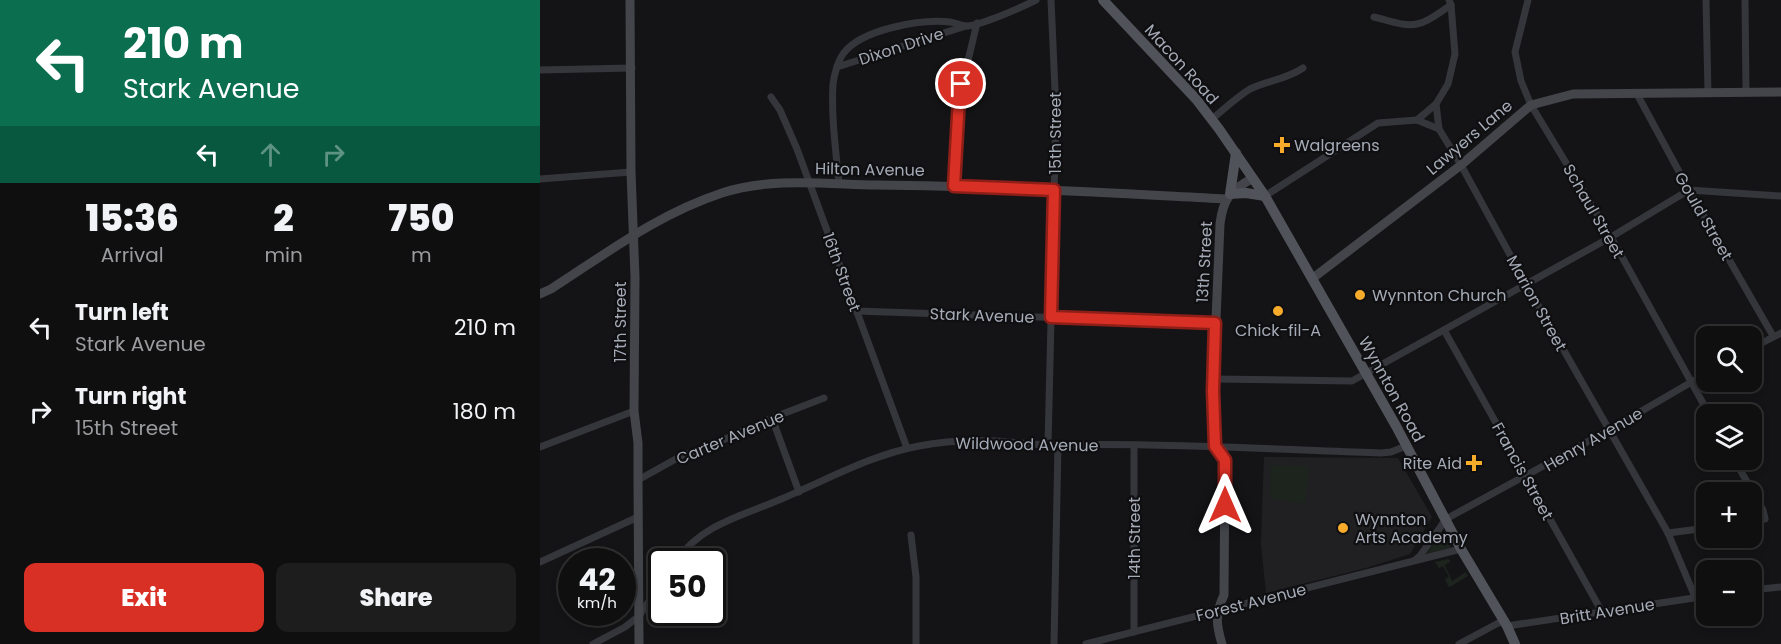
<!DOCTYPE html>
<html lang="en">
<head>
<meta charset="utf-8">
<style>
	:root { --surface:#0f0f10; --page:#1d1d1e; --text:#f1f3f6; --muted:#9b9c9f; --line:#2f2f30; --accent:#d93025 }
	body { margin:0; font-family:Poppins,sans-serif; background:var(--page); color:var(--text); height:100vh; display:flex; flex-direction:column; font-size:22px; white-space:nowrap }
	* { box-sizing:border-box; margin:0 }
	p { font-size:20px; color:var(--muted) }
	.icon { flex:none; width:33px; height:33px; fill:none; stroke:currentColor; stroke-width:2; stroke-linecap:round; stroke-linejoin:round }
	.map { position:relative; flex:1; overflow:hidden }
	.side { display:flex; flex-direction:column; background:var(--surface); width:540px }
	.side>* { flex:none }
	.banner { background:#0b6e4f; color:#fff; overflow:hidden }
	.fabs { position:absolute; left:1156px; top:326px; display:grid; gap:12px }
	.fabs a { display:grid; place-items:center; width:66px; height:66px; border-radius:12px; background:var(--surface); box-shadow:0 3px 9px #0003,0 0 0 2px var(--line); font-size:30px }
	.speed { position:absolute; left:18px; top:548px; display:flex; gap:12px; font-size:30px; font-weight:700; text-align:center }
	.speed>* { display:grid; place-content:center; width:78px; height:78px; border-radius:50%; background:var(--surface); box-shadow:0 3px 9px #0003,0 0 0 2px var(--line); line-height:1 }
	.speed small { font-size:15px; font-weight:400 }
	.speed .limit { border:3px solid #111; border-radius:9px; background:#fff; color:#111 }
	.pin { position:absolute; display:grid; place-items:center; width:51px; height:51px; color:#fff; margin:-26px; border:3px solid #fff; border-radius:50%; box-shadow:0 2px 6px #0007 }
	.me { position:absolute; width:66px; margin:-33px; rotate:0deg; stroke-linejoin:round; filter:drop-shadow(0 0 4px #0008) }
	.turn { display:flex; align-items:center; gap:21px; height:126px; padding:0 24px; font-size:27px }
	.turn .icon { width:78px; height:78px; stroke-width:2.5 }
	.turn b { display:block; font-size:42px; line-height:51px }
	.lanes { display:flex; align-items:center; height:57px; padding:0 24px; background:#0003; justify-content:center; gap:30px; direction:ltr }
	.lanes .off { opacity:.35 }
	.eta { display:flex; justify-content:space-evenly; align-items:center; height:102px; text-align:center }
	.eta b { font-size:36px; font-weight:800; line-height:42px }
	.button { display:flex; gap:12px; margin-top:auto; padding:12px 24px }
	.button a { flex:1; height:69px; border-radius:12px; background:var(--accent); color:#fff; font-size:24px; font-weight:800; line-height:69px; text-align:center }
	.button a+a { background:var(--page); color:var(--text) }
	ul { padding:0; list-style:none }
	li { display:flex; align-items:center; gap:18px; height:84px; padding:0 24px }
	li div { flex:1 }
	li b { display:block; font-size:22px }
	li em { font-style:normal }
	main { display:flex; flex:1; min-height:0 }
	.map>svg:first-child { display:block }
</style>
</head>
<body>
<main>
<section class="side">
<div class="banner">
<div class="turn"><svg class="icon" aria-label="left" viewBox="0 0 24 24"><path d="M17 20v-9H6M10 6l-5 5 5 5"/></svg><div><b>210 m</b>Stark Avenue</div></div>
<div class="lanes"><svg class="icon" aria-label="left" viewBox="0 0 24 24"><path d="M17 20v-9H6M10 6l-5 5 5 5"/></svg><svg class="icon off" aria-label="ahead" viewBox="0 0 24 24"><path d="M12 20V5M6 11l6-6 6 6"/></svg><svg class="icon off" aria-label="right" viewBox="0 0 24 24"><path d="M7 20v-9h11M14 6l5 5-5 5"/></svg></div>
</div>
<div class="eta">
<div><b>15:36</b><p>Arrival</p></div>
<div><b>2</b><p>min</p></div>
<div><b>750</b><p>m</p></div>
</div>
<ul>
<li><svg class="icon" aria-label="left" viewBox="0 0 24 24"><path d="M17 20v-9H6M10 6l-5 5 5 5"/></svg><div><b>Turn left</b><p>Stark Avenue</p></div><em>210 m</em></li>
<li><svg class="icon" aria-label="right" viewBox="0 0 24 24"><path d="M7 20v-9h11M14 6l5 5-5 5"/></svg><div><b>Turn right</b><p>15th Street</p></div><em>180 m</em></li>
</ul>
<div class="button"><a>Exit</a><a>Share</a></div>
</section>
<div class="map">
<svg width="1241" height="644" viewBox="0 0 1241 644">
	<rect width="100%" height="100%" fill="#141416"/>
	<path fill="#202023" d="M724 457 858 458 892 517 870 554 826 568 726 593 721 544Z"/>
	<g fill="#1c241d">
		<path d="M731 465 769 466 765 504 730 498Z"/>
		<path d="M902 531 912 549 886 555Z"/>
		<path d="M908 559 911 561 905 565 912 581 926 572 928 576 910 587 908 586 905 579 909 577 903 566 899 568 895 562Z"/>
	</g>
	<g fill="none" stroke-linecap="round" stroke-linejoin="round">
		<g stroke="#35363b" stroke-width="7">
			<path d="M909 0 911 5 915 54 908 84 896 104 899 129 921 165 986 284 1128 533 1155 597"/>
			<path d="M988 0 975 52 981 81 991 105 1071 237 1169 414"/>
			<path d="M1166 0 1168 93"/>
			<path d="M1205 0 1206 92"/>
			<path d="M834 17C847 20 864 27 877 24 889 22 901 11 911 5"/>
			<path d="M297 67 426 26"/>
			<path d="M0 70 92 68"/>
			<path d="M1097 94 1149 190 1233 336"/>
			<path d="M231 97 240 110 257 149 367 448"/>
			<path d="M672 119C684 109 697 97 710 89 729 80 745 80 763 68"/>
			<path d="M877 120 896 104"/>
			<path d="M0 179 91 172"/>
			<path d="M299 184C296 151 291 117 293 84 294 75 298 61 303 54 321 29 381 19 410 22 416 23 422 26 428 26 444 24 480 8 496 0"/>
			<path d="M414 186 419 98 437 23"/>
			<path d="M725 196 838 123 877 120 899 129"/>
			<path d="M316 311 675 323"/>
			<path d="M904 330 1062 612"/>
			<path d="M1212 348 1241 333"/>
			<path d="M673 379 812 381 1071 237 1149 190 1241 196"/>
			<path d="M232 418 259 492"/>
			<path d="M508 445 516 112 511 0"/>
			<path d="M0 447 94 411"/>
			<path d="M1194 459 1223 510 1225 519 1212 521"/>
			<path d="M98 480 143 455 165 448 232 418 284 398"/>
			<path d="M1128 533 1167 528"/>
			<path d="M371 535 376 577V644"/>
			<path d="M875 560 880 556 906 519 1069 430 1167 373"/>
			<path d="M136 561C161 525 201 516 239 500 285 481 330 455 379 446 403 441 431 440 456 441 474 442 492 445 510 445 620 443 731 449 841 453L851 452 866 446"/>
			<path d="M0 562 98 517"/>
			<path d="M1212 590 1241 587"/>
			<path d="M967 626 1167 596"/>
			<path d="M594 632V445"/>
			<path d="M53 644 85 627 99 616 122 582"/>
			<path d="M514 644 518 445"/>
			<path d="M546 644 921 549"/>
			<path d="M919 644 964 620"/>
		</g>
		<g stroke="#43454b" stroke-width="9">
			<path d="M90 0 91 172 95 277 94 411 98 443V480L99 644"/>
			<path d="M773 278 921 165 991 105 1033 94 1241 92"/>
			<path d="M0 294 11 289C67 253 118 214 182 193 231 177 285 184 336 185 453 186 569 193 686 199"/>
			<path d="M682 644C676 624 675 614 684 595L685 460 675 446 673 391 680 224C683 198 691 190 713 178"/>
		</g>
		<g stroke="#51535a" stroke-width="10">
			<path d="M563 0 656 99 679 129 725 196 856 426 921 549 967 626 975 644"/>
			<path d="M696 153 690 194 706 193 725 196"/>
		</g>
	</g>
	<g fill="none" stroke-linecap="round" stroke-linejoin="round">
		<g stroke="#8d1f18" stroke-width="15">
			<path id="route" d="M421 84 419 98 414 186 514 190 511 317 675 323 673 391 675 446 685 460V505"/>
		</g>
		<use href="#route" stroke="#d93025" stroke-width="10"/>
	</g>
	<g fill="#f7ab2b" stroke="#0f0f11" stroke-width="2">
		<path d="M739 136h6v6h6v6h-6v6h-6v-6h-6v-6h6z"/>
		<circle cx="820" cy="295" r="6"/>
		<circle cx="738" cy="311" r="6"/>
		<path d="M931 454h6v6h6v6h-6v6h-6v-6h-6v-6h6z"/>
		<circle cx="803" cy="528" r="6"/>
	</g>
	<g text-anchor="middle" stroke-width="4.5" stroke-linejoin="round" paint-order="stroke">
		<g font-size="16" fill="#a5abb6" stroke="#0f0f11">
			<text transform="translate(361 46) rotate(-18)" y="6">Dixon Drive</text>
			<text transform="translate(642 64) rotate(48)" y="6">Macon Road</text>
			<text transform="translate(515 133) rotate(-90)" y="6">15th Street</text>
			<text transform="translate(929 137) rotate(-40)" y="6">Lawyers Lane</text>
			<text transform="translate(330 169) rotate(1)" y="6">Hilton Avenue</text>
			<text transform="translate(1054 211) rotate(60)" y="6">Schaul Street</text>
			<text transform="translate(1164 216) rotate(60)" y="6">Gould Street</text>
			<text transform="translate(664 262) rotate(-87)" y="6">13th Street</text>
			<text transform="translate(302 272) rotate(70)" y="6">16th Street</text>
			<text transform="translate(997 303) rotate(61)" y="6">Marion Street</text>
			<text transform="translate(442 315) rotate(2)" y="6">Stark Avenue</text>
			<text transform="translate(80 322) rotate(-90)" y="6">17th Street</text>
			<text transform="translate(852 389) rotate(61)" y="6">Wynnton Road</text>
			<text transform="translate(190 437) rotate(-23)" y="6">Carter Avenue</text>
			<text transform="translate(1053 439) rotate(-30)" y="6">Henry Avenue</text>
			<text transform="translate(487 444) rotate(1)" y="6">Wildwood Avenue</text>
			<text transform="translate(983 471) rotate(61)" y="6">Francis Street</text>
			<text transform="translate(594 538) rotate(-90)" y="6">14th Street</text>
			<text transform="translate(711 602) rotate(-14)" y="6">Forest Avenue</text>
			<text transform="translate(1067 611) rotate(-9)" y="6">Britt Avenue</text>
		</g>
		<g font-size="16" fill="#a5abb6" stroke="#0f0f11" text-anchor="start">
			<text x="754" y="151">Walgreens</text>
			<text x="832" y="301">Wynnton Church</text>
			<text x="738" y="336" text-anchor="middle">Chick-fil-A</text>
			<text x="922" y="469" text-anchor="end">Rite Aid</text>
			<text x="815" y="525">Wynnton<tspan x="815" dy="18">Arts Academy</tspan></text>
		</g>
	</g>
</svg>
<div class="fabs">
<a><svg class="icon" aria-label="search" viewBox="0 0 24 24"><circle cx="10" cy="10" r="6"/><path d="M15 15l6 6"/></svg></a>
<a><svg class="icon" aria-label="layers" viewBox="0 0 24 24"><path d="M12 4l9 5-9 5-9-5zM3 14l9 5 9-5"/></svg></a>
<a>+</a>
<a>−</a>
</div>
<div class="speed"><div>42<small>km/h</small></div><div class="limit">50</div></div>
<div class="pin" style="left:421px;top:84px;background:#d93025"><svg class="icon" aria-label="arrive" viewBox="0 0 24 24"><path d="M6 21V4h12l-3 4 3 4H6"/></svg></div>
<svg class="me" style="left:685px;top:505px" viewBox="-20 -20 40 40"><path d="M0-17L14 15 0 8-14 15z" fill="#d93025" stroke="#fff" stroke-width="4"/></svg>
</div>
</main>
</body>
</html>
